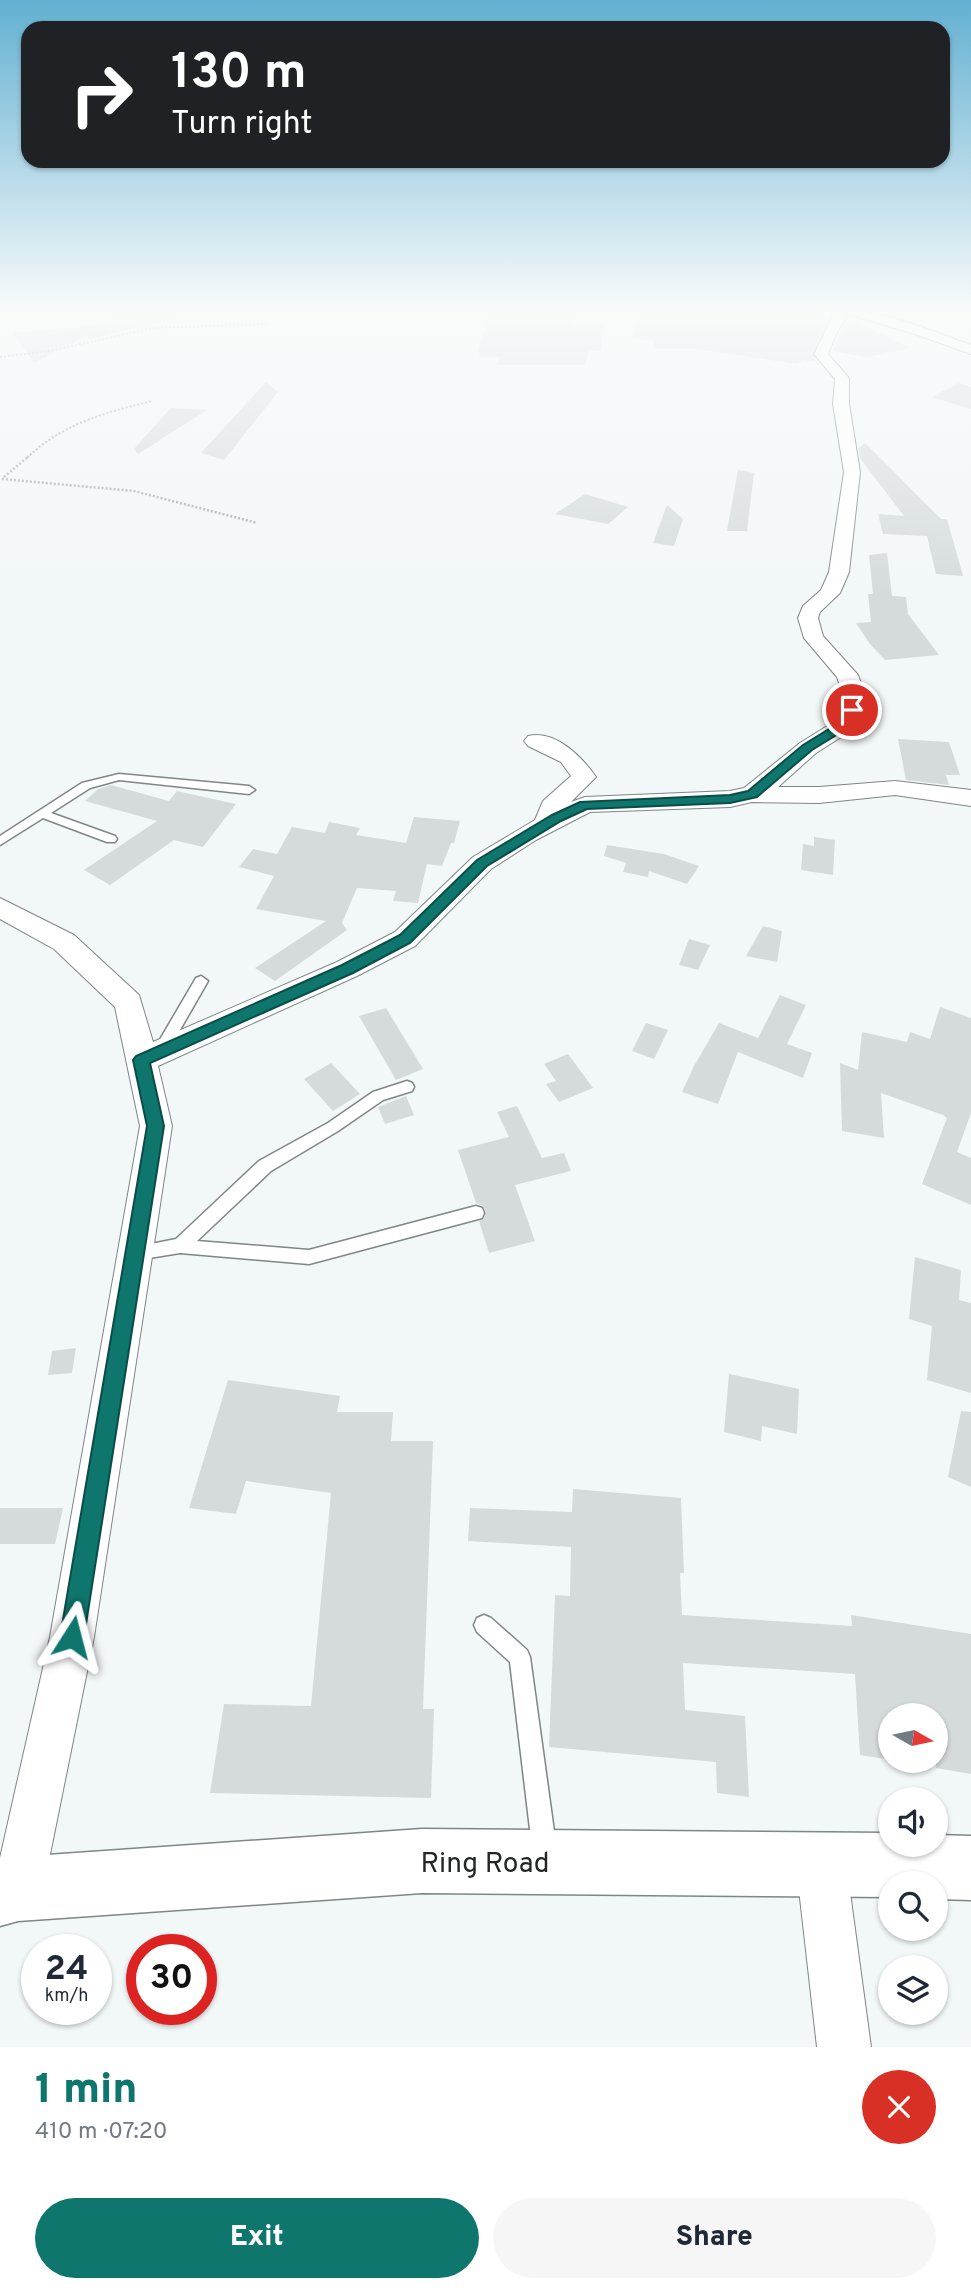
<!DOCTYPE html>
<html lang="en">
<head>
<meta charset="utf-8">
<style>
	:root { --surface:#fff; --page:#f6f6f7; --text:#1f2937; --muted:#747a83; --accent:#0f766e }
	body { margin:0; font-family:Overpass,sans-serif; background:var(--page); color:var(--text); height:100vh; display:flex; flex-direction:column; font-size:26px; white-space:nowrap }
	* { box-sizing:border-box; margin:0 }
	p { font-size:23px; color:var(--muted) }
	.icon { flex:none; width:38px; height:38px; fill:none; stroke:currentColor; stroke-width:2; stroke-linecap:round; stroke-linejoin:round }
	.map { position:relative; height:2047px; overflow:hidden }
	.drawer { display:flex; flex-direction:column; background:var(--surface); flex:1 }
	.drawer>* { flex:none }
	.hud { position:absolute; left:21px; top:21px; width:929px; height:147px; border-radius:21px; box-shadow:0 2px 5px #0004; background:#202124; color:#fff; overflow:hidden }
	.needle { width:46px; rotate:99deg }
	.buttons { position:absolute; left:878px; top:1703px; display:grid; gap:14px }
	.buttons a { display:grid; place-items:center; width:70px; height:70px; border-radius:50%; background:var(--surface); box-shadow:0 2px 5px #0004; font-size:35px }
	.speed { position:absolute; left:21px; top:1934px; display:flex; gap:14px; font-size:35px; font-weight:700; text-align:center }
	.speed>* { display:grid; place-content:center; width:91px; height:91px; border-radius:50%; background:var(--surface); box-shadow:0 2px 5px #0004; line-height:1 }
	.speed small { font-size:18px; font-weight:400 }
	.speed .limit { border:10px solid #d22; background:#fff; color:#111 }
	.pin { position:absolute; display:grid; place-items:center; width:60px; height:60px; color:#fff; margin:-30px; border:4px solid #fff; border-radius:50%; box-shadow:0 2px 7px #0007 }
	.me { position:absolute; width:77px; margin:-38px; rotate:9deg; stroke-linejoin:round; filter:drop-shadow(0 0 5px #0008) }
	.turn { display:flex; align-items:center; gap:24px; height:147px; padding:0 35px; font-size:32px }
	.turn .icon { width:91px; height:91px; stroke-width:2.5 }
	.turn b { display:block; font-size:49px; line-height:60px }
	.round { display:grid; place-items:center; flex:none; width:74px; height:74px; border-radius:37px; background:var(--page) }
	.head { display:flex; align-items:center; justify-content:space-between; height:119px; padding:0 35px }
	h1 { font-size:42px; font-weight:800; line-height:52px; color:var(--accent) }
	.button { display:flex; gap:14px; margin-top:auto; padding:14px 35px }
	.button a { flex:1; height:80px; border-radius:42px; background:var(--accent); color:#fff; font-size:28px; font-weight:800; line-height:80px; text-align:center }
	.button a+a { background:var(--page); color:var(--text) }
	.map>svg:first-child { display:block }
</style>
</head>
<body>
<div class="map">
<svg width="971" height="2047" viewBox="0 0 971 2047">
	<rect width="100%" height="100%" fill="#f2f7f7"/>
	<g fill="#d5dbdb">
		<path d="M132 309H182L183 316 89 340 88 335 34 363 13 333 92 326Z"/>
		<path d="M495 309H580L573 324 605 323 600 351H589L585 365H497L500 357 479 356 480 352H477L488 319 495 316Z"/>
		<path d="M643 309H785L828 320 812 353 816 361 802 360 798 364 695 349H655L653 340 631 339Z"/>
		<path d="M855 322 911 348 867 357 832 351 845 323Z"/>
		<path d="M266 382 278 392 224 460 201 453Z"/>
		<path d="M959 383 971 387V409L932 397Z"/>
		<path d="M171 408 207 410 138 454 134 449Z"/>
		<path d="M865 443 941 519H947L963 576 936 574 927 536 883 534 878 514 904 516 860 458 859 448Z"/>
		<path d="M738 470 754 473 747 531H727Z"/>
		<path d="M585 494 628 507 608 524 555 514Z"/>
		<path d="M667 505 683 519 674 546 653 543Z"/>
		<path d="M887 553 892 596 906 597 908 614 939 655 885 660 870 644 856 623 871 622 868 594H873L869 555Z"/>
		<path d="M898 739 949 742 960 775H946L949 785 906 780Z"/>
		<path d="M111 785 169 801 177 791 236 804 203 847 174 840 110 885 84 870 157 821 85 801 98 789Z"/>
		<path d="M414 817 460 821 454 843H451L442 866 427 864 418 903 393 901 396 891 357 888 342 923 347 930 275 981 255 968 326 921 256 909 274 876 239 867 253 849 277 854 292 827 325 833 329 822 360 828 356 835 406 843Z"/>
		<path d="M814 837 835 840 833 875 801 870 803 844 814 846Z"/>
		<path d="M607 845 664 854 699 866 687 884 649 871 648 877 623 872 626 863 604 856Z"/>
		<path d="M763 926 782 931 777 962 746 956Z"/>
		<path d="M689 939 710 945 698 970 679 965Z"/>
		<path d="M780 995 806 1005 787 1044 812 1053 803 1078 738 1052 718 1104 682 1092 694 1066 719 1023 758 1038Z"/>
		<path d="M940 1007 971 1018V1113L957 1152 971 1158V1205L922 1184 947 1118 943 1115 881 1093 884 1138 842 1131 840 1063 858 1070 862 1032 907 1042 910 1032 930 1039Z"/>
		<path d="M386 1008 423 1069 396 1080 359 1016Z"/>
		<path d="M646 1023 668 1030 654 1059 632 1051Z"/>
		<path d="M568 1054 593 1088 559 1102 546 1084 556 1081 544 1064Z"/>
		<path d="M331 1063 360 1094 333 1111 304 1079Z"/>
		<path d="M406 1096 414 1115 385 1124 378 1107Z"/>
		<path d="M517 1106 542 1158 564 1153 571 1171 515 1185 535 1241 489 1253 479 1221 484 1219 486 1212 483 1206 476 1203 458 1150 509 1137 497 1112Z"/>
		<path d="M915 1257 961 1270 959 1300 971 1303V1393L927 1380 932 1326 909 1319Z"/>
		<path d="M76 1348 72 1373 48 1375 52 1351Z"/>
		<path d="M729 1374 799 1389 797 1434 762 1426 761 1441 724 1432Z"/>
		<path d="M228 1380 340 1396 337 1412H393L391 1441H433L423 1709H434L431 1798 210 1793 224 1704 311 1706 331 1493 246 1481 236 1514 189 1508Z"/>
		<path d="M961 1411 971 1412V1487L948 1477Z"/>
		<path d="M573 1489 681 1498 684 1573H680L682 1615 852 1626 851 1615 971 1634V1774L936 1768V1715H891V1760L860 1755 855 1674 683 1663 685 1710 745 1716 749 1797 717 1793 716 1762 549 1747 555 1595 570 1596 571 1547 468 1541 470 1508 572 1512Z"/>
		<path d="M0 1508H63L55 1544H0Z"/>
	</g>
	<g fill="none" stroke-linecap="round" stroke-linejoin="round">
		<g stroke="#808585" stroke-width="3">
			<g id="service">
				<path d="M119 774 249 786 255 790 249 794 119 780 90 788 51 813 115 836 117 839 115 842H107L43 818 0 845V836L82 783Z"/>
				<path d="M201 976 208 981 165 1056H155L153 1052 155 1048 196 978Z"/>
				<path d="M407 1081 412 1083 414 1087 412 1091 383 1100 338 1131 271 1171 197 1241 309 1250 476 1206 482 1208 484 1213 482 1218 309 1264 180 1253 137 1260 131 1258 129 1253 131 1248 176 1239 259 1161 328 1123 373 1092Z"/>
				<path d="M484 1615 491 1618 527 1650 530 1657 556 1846 552 1854 544 1858 536 1854 532 1846 510 1662 477 1632 474 1625 477 1618Z"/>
			</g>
		</g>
		<g stroke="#808585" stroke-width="2">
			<g id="minor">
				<path d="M836 309C882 309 928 330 971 345V354L915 334 848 314 836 334 828 354 849 378V404L860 472 849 572 840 593 820 612 818 618 823 636 858 675 862 686V710L849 732 816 753 778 787H819L895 781 971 790V806L895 795 819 803 752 802 730 807 590 812 536 840 491 869 415 946 357 976 158 1066 172 1126 94 1637 43 1889 36 1907 18 1914 0 1907V1858L50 1637 140 1126 115 1007 54 949 0 919V898L74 935 139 995 153 1042 337 962 395 932 473 857 535 820 543 801 571 776 561 762 528 746 524 741 528 736C555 729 582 757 596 777L571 802 585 797 730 791 744 788 800 743 832 723 840 710V686L837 677 804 638 798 618 803 606 821 590 829 572 844 472 833 404 835 379 814 354Z"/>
				<path d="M821 1838 838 1846 846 1863 871 2047H817L796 1863 804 1846Z"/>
			</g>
		</g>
		<g stroke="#808585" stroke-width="3">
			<path id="secondary" d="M422 1829 891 1833V1844H936V1835L971 1836V1900L936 1899V1883H891V1897L422 1893 18 1921 0 1926V1862L18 1857Z"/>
		</g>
		<g stroke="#a7abab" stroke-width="2" stroke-dasharray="2 2" stroke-linecap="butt">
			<path d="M0 357 50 351 152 328 269 324"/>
			<path d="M27 458C61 424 107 412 152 401"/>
		</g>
		<g stroke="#a7abab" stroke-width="2.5" stroke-dasharray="2 2" stroke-linecap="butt">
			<path d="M4 477 29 456"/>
			<path d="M2 479 134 491 257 523"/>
		</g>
		<use href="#service" fill="#fff" fill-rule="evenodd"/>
		<use href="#minor" fill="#fff" fill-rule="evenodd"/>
		<use href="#secondary" fill="#fff" fill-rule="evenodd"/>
	</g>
	<linearGradient id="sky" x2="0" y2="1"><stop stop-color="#62b0d1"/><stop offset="0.52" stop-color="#f9fbfb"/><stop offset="1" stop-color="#f9fbfb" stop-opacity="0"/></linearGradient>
	<rect width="971" height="596" fill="url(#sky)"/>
	<path fill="#0f766e" stroke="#0a4d48" stroke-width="2" d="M852 707 858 710 846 729 812 750 757 797 730 803 587 809 561 821 487 866 410 943 353 973 150 1063 164 1126 84 1637 80 1645 72 1649 64 1645 60 1637 147 1126 133 1060 136 1056 342 965 400 935 477 860 552 815 580 802 730 795 748 791 803 745 837 724 847 708Z"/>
	<g text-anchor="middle" stroke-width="6" stroke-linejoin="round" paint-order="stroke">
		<g font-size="28" fill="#242626" stroke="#fff">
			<text x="485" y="1872">Ring Road</text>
		</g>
	</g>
</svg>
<div class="buttons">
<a><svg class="needle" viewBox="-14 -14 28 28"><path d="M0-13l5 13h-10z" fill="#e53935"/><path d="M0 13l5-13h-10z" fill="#747a83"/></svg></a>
<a><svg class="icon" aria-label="sound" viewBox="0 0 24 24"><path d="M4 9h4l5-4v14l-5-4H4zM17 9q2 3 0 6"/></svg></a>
<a><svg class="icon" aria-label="search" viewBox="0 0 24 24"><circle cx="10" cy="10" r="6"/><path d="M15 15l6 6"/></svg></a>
<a><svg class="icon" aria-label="layers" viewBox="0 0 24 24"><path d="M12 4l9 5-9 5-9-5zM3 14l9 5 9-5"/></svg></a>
</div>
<div class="speed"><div>24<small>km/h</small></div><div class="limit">30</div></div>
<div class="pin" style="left:852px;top:710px;background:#d93025"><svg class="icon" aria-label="arrive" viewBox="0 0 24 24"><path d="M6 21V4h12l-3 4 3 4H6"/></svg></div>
<svg class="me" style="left:72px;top:1637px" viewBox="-20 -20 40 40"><path d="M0-17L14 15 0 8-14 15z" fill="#0f766e" stroke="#fff" stroke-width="4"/></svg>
<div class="hud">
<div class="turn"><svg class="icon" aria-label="right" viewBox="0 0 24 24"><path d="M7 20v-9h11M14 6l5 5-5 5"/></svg><div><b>130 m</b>Turn right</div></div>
</div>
</div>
<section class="drawer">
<div class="head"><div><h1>1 min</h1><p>410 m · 07:20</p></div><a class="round" style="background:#d93025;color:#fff"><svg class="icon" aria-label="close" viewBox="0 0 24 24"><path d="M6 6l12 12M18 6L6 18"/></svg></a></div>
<div class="button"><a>Exit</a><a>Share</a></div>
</section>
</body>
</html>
